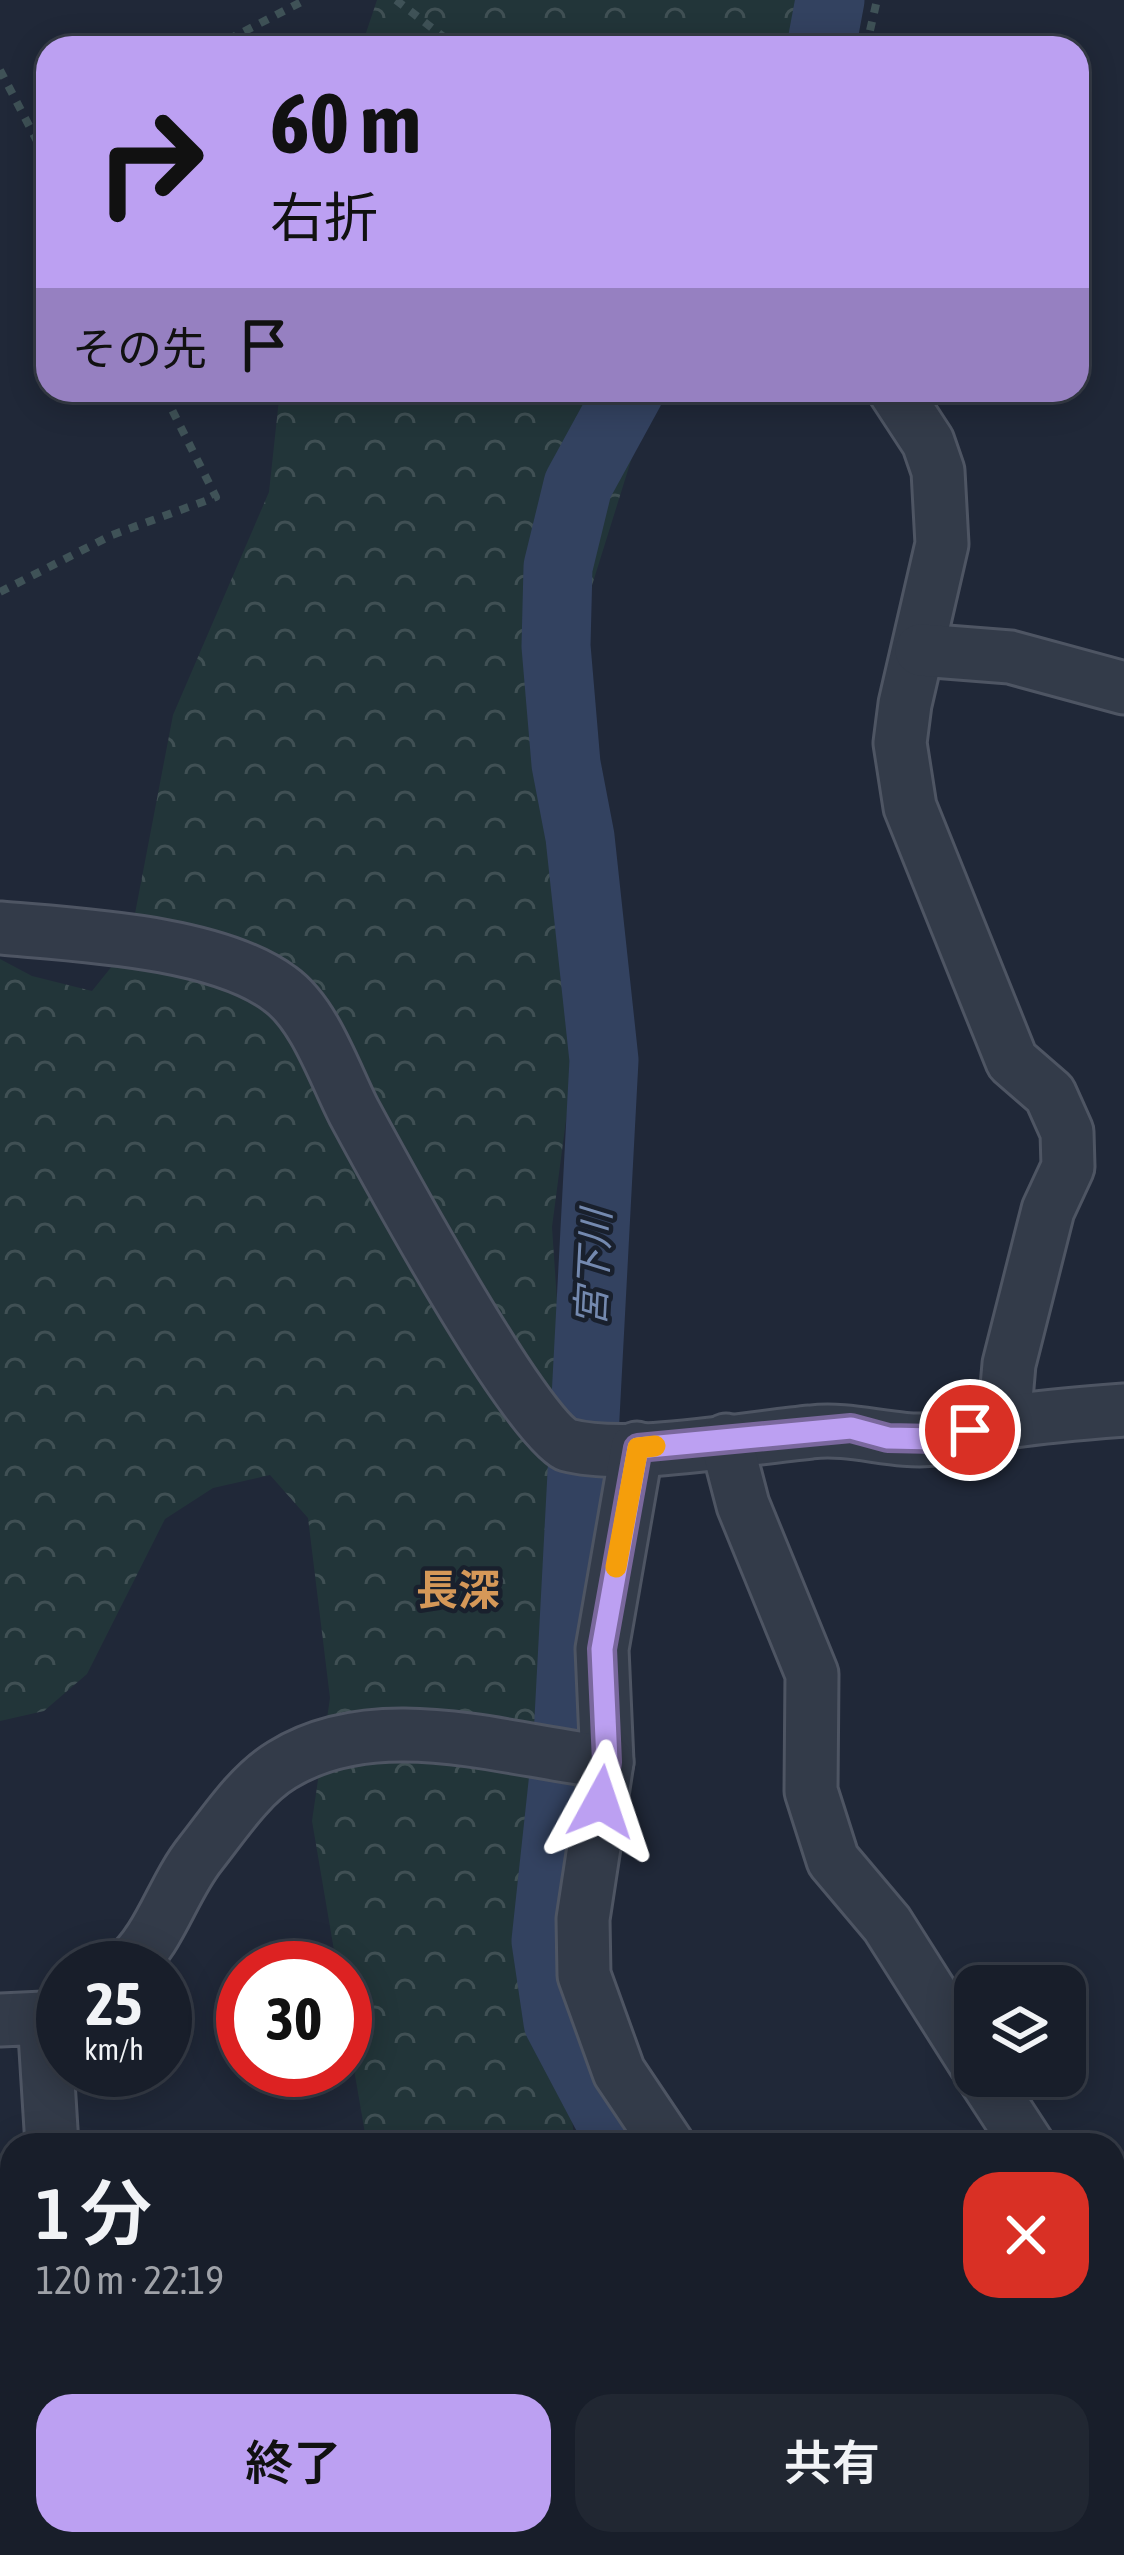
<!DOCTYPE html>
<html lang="ja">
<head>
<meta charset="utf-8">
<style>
	:root { --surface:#181e2a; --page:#212732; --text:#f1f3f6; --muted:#9fa2a8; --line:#363c47; --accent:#bca0f2 }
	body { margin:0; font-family:"Asap Condensed","Noto Sans JP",sans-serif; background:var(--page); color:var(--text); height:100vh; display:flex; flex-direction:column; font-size:45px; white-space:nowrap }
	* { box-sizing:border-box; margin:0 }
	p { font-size:39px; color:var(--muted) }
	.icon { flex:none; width:66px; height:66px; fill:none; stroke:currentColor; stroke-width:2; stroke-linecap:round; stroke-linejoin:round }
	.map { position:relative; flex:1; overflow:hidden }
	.sheet { position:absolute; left:0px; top:2133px; width:1125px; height:423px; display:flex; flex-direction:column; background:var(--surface); border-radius:36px 36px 0 0; box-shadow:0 6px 30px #0003,0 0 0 3px var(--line) }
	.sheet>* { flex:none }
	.top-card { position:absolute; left:36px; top:36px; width:1053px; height:366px; border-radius:36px; box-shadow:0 6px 30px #0003,0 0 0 3px var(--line); background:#bca0f2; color:#111; overflow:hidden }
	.tools { position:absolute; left:954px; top:1965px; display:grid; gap:24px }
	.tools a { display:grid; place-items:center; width:132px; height:132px; border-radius:24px; background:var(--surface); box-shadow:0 6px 30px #0003,0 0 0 3px var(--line); font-size:60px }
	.speed { position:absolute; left:36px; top:1941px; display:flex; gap:24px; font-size:60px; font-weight:700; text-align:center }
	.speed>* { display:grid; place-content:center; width:156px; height:156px; border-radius:50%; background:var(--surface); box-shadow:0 6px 30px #0003,0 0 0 3px var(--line); line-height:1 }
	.speed small { font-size:30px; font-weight:400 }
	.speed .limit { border:18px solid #d22; background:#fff; color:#111 }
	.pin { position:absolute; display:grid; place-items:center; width:102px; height:102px; color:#fff; margin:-51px; border:6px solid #fff; border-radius:50%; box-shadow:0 3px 12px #0007 }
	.me { position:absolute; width:132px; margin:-66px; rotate:5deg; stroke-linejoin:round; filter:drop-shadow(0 0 9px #0008) }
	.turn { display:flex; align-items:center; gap:42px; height:252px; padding:0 36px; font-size:54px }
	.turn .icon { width:156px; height:156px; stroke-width:2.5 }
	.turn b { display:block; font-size:84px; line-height:102px }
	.then { display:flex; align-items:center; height:114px; padding:0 36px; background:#0003; gap:24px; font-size:45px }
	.round { display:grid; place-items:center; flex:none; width:126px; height:126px; border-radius:36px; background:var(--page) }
	.overview { display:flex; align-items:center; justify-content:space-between; height:204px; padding:0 36px }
	h1 { font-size:72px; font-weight:600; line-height:90px }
	.cta { display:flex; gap:24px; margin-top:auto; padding:24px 36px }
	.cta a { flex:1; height:138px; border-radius:36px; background:var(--accent); color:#111; font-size:48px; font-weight:600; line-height:138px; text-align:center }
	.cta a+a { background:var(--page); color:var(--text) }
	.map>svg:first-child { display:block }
</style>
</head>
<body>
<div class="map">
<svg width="1124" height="2555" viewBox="0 0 1124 2555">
	<defs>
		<pattern id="forest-crowns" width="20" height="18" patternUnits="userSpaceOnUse" patternTransform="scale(3)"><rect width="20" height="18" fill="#223539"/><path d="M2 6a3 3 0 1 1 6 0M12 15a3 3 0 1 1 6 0" fill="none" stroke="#405054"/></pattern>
	</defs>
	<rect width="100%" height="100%" fill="#202838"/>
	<g fill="url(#forest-crowns)">
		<path d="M377 0H826L815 48H361Z"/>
		<path d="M280 390H662L638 438 584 611 563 761 585 975 552 1227 579 1628 536 1802 575 2145H367L345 2017V1968H337L312 1821 330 1698 308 1518 270 1475 213 1488 165 1519 87 1674 44 1711 0 1721V959L32 976 92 991 129 945 173 715 269 492Z"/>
		<path d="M12 2397V2513L0 2507V2399Z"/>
		<path d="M75 2544H817V2555H97Z"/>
	</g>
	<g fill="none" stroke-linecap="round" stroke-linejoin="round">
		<g stroke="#334260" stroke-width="69">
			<path d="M821 48 830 0"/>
			<path d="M623 2145 558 2022 546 1941 568 1737 604 1060 580 837 566 764 556 646 558 567 578 485 630 390"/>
			<path d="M899 2544 906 2555"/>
		</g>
		<g stroke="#4e5563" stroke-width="57">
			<g id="minor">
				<path d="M894 390 928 442 938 471 942 544 905 704 900 743 910 807 1012 1061 1050 1094 1067 1132 1068 1167 1048 1210 1009 1364 1004 1422"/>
				<path d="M921 650 1010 657 1124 688"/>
				<path d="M0 928C79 935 216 941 280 989 315 1014 335 1075 354 1112 381 1162 529 1435 567 1445 628 1461 746 1438 811 1432 854 1427 894 1444 936 1439 960 1436 983 1425 1007 1422 1045 1416 1085 1413 1124 1410"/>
				<path d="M726 1440 743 1505 812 1674 811 1791 833 1860 887 1924 975 2063"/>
				<path d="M637 1448 602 1649 607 1762 583 1919 584 1975 619 2072 668 2145"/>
				<path d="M126 1968C161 1938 172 1889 201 1853 224 1824 249 1785 282 1765 377 1706 504 1750 607 1762"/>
				<path d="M0 2020 44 2018 52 2145"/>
				<path d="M983 2076 1028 2145"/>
				<path d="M1113 2264 1124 2280"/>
				<path d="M0 2365 12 2361"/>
				<path d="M0 2517 12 2523"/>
				<path d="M52 2544 73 2555"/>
				<path d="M937 2544 944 2555"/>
			</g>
		</g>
		<g stroke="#3f5257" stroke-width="8" stroke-dasharray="9 9" stroke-linecap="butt">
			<path d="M396 0 458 48"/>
			<path d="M212 48 305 0"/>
			<path d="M866 48 877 0"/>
			<path d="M0 70 48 162"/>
			<path d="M0 592 112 535 216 497 162 390"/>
		</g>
		<use href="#minor" stroke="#333b49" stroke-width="51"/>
	</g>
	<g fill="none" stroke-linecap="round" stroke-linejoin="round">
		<g stroke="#7a689d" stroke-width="30">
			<path id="route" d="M601 1802 607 1762 602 1649 638 1448 851 1428 888 1438 936 1439 970 1430"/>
		</g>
		<use href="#route" stroke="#bca0f2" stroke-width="21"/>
		<path stroke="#f59e0b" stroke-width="21" d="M616 1567 638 1448 655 1446"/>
	</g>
	<g text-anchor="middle" stroke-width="9" stroke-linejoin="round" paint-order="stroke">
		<g font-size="39" font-style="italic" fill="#7489af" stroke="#19202d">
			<text transform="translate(593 1268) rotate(-87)" y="14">宮下川</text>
		</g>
		<g font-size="42" font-weight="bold" fill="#d59858" stroke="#19202d">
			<text x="458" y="1605">長深</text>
		</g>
	</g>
</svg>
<div class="tools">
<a><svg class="icon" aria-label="layers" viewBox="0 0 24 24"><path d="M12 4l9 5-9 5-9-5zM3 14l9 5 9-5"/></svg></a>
</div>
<div class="speed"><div>25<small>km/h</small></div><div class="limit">30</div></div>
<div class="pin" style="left:970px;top:1430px;background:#d93025"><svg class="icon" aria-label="arrive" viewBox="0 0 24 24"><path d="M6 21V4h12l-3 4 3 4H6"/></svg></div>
<svg class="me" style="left:601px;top:1802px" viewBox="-20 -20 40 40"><path d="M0-17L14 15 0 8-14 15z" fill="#bca0f2" stroke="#fff" stroke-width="4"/></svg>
<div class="top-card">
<div class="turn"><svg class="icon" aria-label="right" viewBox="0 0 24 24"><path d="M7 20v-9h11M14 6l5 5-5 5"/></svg><div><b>60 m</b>右折</div></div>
<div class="then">その先<svg class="icon" aria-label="arrive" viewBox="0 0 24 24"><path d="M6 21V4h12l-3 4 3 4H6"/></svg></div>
</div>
<section class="sheet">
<div class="overview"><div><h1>1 分</h1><p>120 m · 22:19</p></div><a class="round" style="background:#d93025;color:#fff"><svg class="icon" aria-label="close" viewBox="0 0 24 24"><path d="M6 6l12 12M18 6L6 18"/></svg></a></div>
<div class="cta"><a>終了</a><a>共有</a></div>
</section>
</div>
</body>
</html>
